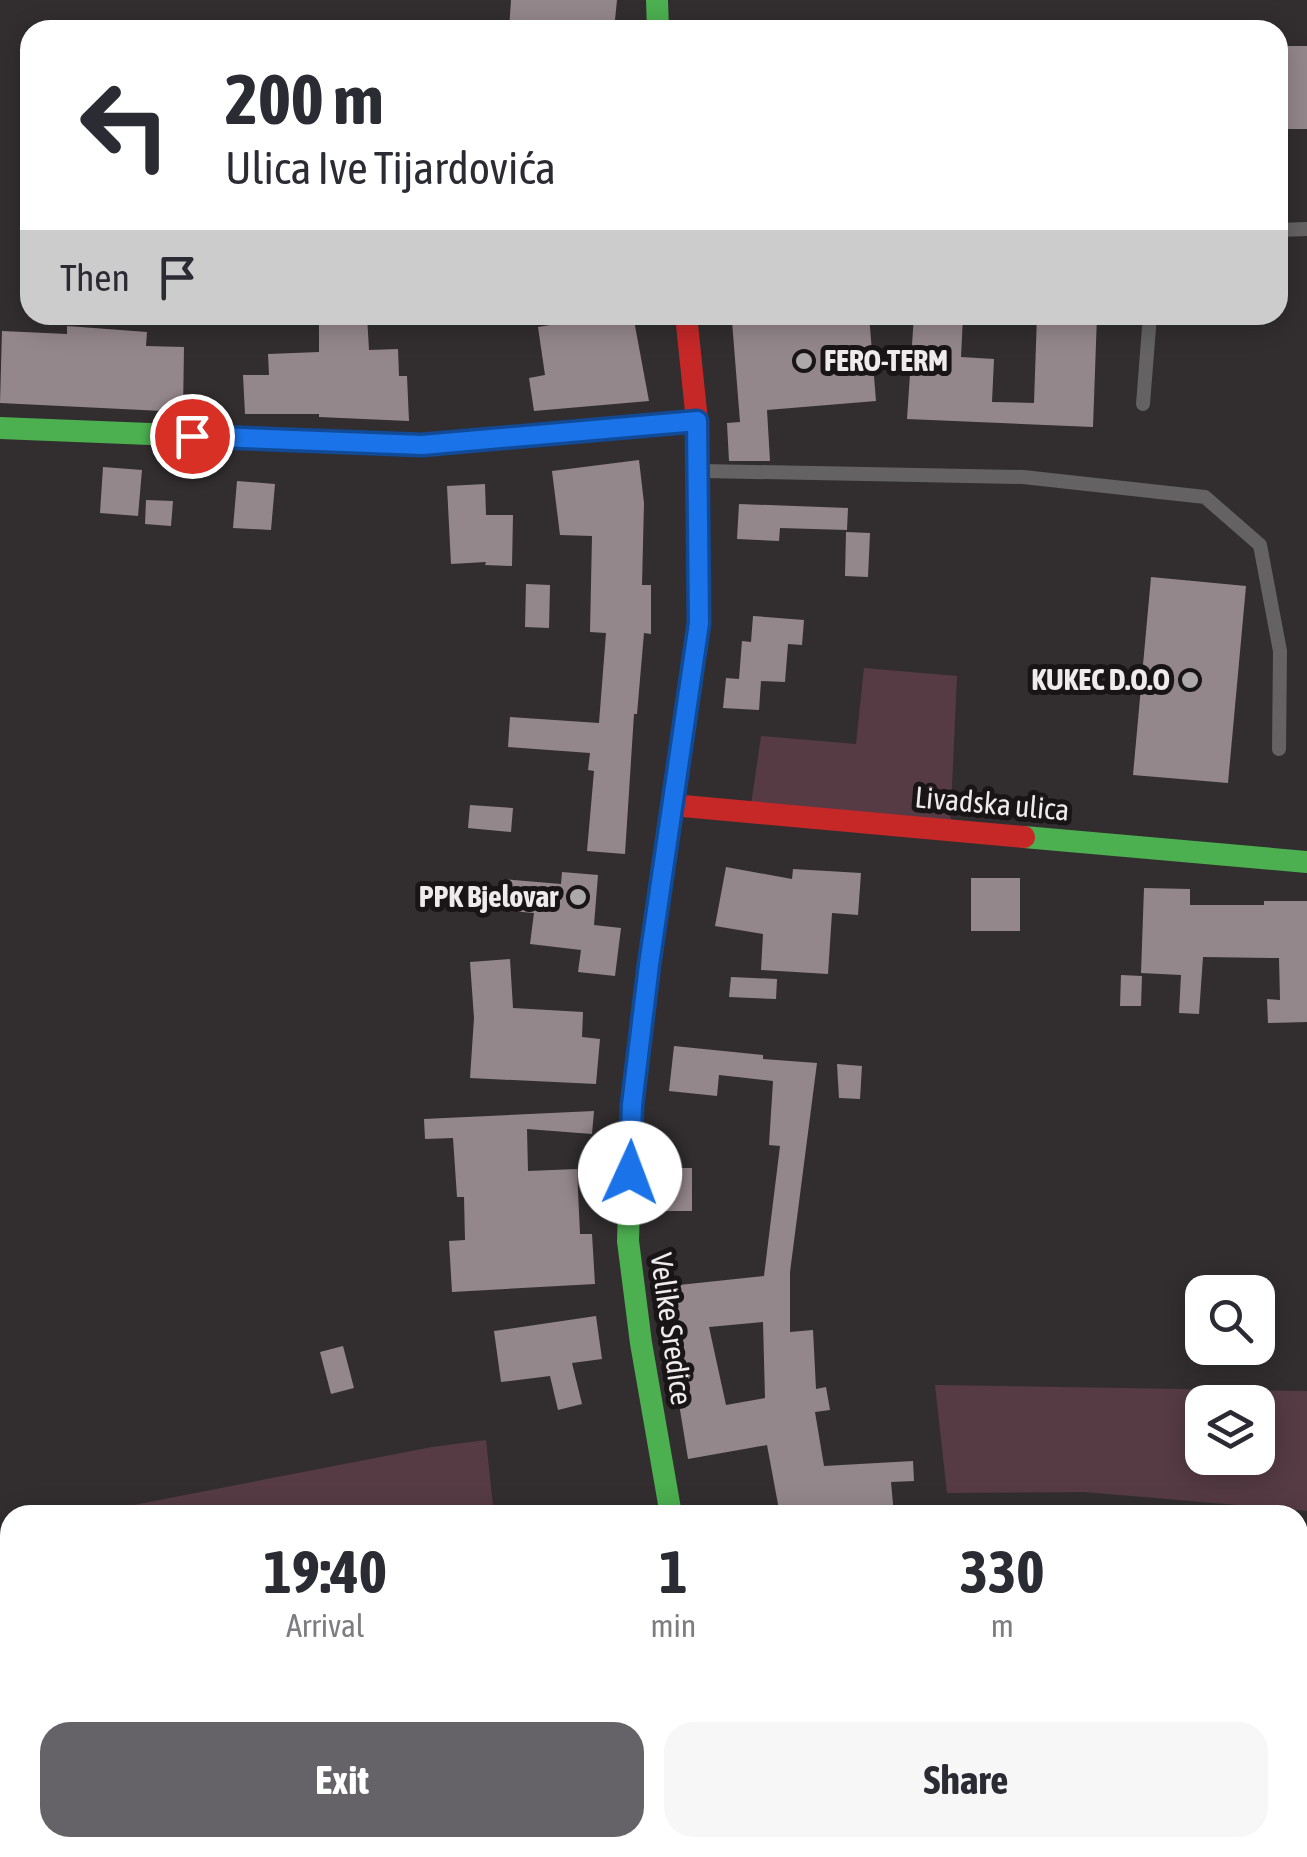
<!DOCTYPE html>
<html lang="en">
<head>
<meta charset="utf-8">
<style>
	:root { --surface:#fff; --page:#f7f7f7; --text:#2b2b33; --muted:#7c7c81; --accent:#666368 }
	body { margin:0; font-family:"Asap Condensed",sans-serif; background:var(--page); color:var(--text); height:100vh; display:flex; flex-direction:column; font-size:38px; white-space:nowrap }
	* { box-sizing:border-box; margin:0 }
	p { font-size:32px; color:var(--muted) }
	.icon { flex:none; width:55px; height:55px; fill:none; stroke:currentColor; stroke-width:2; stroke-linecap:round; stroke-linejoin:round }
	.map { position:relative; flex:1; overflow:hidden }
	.panel { position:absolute; left:0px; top:1505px; width:1308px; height:352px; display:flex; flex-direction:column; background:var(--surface); border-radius:30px 30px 0 0; box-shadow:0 5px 25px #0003 }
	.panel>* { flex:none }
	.guide { position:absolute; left:20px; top:20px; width:1268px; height:305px; border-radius:30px; box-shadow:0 5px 25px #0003; background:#fff; color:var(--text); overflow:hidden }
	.fabs { position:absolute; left:1185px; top:1275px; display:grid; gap:20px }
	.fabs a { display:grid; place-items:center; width:90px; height:90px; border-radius:20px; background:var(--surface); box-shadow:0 5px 25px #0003; font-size:50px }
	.pin { position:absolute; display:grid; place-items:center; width:85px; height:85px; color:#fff; margin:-42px; border:5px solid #fff; border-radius:50%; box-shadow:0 2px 10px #0007 }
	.me { position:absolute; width:110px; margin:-55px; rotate:2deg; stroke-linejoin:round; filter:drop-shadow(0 0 8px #0008) }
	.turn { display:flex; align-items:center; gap:35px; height:210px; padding:0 40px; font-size:45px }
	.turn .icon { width:130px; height:130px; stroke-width:2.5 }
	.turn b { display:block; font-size:70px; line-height:85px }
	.then { display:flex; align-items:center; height:95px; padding:0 40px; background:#0003; gap:20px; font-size:38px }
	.eta { display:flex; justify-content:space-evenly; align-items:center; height:170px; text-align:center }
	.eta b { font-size:60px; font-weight:700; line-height:70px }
	.primary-button { display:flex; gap:20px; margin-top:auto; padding:20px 40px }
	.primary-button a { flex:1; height:115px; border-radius:30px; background:var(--accent); color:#fff; font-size:40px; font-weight:700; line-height:115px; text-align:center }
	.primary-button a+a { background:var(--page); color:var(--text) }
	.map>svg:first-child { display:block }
</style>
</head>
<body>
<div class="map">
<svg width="1307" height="1857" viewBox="0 0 1307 1857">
	<rect width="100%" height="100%" fill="#322e2f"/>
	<g fill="#563b44" fill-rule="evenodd">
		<path d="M864 668 957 676 950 830 750 812 761 736 856 744Z"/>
		<path d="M935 1385 1307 1391V1511L1084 1492 947 1493ZM1202 1402H1258V1458H1202Z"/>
		<path d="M486 1440 494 1515H82L432 1447Z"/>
		<path d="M10 1529V1718L0 1721V1531Z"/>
	</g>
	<g fill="#94878b" fill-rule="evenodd">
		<path d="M511 0H617L614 30H509Z"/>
		<rect x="1278" y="46" width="29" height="83"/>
		<path d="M319 315H367L369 350 398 349 399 376H407L409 421 319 417V414H245L243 375H269L268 354 319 352Z"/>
		<path d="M554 315H583V320L633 315 649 401 534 411 529 378 545 375 538 327 556 324Z"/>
		<path d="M804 315H869L876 401 767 410 770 461H729L727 423 740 422 732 321Z"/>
		<path d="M914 315 963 317 961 357 994 359 992 402 1034 403 1037 315H1097L1093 427 907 419Z"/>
		<path d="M67 326 147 332 146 346 184 347 183 412 0 403 2 331 67 334Z"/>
		<path d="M639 460 644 503 642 585H651V634L644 633 637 714H634L625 854 587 851 594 771 588 770 590 753 508 747 510 717 599 723 606 633 590 632 592 536 560 535 552 471Z"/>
		<path d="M103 467 142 470 138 516 100 513Z"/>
		<path d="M237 481 275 484 271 530 233 528Z"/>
		<path d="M485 484 486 515H513L512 566 485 565 486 562 451 564 447 486Z"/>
		<path d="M146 500 173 501 171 526 145 524Z"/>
		<path d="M739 504 848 508 847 530 780 528 779 541 737 539Z"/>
		<path d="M846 532 870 533 868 577 845 576Z"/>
		<path d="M1151 577 1246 586 1228 783 1133 775Z"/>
		<path d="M526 584 550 585 549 628 525 627Z"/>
		<path d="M753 616 804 620 802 645 788 644 785 682 761 681 759 710 723 708 726 678 739 679 742 641 751 642Z"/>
		<path d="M470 805 513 808 511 832 468 828Z"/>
		<path d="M726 867 792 879 793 869 861 873 858 915 832 913 828 974 761 970 763 934 715 926Z"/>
		<path d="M562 872 598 875 594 925 621 928 615 976 578 972 581 950 530 944 534 913 500 910 502 879 561 884Z"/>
		<rect x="971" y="878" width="49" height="53"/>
		<path d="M1144 888 1190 889V905H1264V901H1307V1022L1268 1023 1267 999 1280 1000 1279 958 1203 957 1199 1014 1179 1013 1181 975 1141 973Z"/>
		<path d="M510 959 513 1008 583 1012 582 1037 600 1039 596 1084 470 1078 474 1018 470 962Z"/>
		<path d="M1121 975 1142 976 1141 1006H1120Z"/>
		<path d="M731 977 777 979 776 999 729 997Z"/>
		<path d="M674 1046 763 1055V1059L817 1063 790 1272V1332L813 1330 816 1389 826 1387 830 1410 815 1412 824 1466 913 1461 914 1481 891 1482 894 1515H780L767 1445 688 1459 660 1287 764 1276 780 1146 769 1145 773 1081 719 1075 717 1096 669 1091ZM763 1322 765 1398 726 1405 709 1327Z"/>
		<path d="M837 1064 862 1066 860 1099 839 1098Z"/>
		<path d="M594 1111 592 1134 527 1129 528 1171 577 1169 580 1234H592L595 1284 452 1292 449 1241 465 1240 464 1197H457L453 1138 425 1139 424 1119Z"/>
		<path d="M660 1168H692V1211H659Z"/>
		<path d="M596 1316 602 1359 572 1363 582 1404 558 1410 550 1376 501 1382 494 1331Z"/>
		<path d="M343 1346 354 1388 331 1394 320 1352Z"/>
	</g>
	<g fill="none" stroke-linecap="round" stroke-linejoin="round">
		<g stroke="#646263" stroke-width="14">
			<path d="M1278 230 1307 229"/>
			<path d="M1143 404 1150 315"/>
			<path d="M703 471 1023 477 1205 497 1260 545 1280 651 1279 749"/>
		</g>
		<g stroke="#4caf50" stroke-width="22">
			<path d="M657 0 658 30"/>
			<path d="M0 428 422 445 697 421"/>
			<path d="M1024 837 1307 862"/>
			<path d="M662 870 632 1105 628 1241 641 1343 671 1515"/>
		</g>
		<g stroke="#ffc107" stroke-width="22">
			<path d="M662 870 699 623 698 492"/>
			<path d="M735 1848 736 1857"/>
		</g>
		<g stroke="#c62828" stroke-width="22">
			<path d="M686 315 697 421 698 492"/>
			<path d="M672 805 1024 837"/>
		</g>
	</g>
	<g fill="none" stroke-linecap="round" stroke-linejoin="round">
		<g stroke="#114b97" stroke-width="25">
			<path id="route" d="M192 436 422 445 697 421 699 623 649 965 632 1105 630 1173"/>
		</g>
		<use href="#route" stroke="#1a73e8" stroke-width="18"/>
	</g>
	<g fill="#ada8a9" stroke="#191516" stroke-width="4">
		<circle cx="804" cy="361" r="10"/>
		<circle cx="1190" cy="680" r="10"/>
		<circle cx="578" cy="897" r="10"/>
	</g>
	<g text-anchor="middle" stroke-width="10" stroke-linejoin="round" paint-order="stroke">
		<g font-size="30" font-weight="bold" fill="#efeaeb" stroke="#191516" text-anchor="end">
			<text x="824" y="371" text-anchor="start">FERO-TERM</text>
			<text x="1170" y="690">KUKEC D.O.O</text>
			<text x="558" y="907">PPK Bjelovar</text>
		</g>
		<g font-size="30" fill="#efeaeb" stroke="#191516">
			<text transform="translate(992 804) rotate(5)" y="10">Livadska ulica</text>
			<text transform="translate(671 1329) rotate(82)" y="10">Velike Sredice</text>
		</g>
	</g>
</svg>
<div class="fabs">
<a><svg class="icon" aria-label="search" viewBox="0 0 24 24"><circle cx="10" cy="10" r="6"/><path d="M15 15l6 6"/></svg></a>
<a><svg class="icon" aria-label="layers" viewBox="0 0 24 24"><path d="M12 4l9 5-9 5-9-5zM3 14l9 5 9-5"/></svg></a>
</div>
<div class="pin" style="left:192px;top:436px;background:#d93025"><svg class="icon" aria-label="arrive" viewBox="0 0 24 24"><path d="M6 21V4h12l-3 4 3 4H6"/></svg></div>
<svg class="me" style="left:630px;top:1173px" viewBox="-20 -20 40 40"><circle r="19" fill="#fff"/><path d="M0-13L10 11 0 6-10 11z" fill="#1a73e8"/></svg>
<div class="guide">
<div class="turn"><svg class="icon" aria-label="left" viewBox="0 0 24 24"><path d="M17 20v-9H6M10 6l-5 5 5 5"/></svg><div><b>200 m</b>Ulica Ive Tijardovića</div></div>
<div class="then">Then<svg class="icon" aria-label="arrive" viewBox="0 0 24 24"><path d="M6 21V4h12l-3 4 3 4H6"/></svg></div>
</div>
<section class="panel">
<div class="eta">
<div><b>19:40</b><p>Arrival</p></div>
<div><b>1</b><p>min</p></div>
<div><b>330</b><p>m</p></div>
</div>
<div class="primary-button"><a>Exit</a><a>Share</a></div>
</section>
</div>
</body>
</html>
